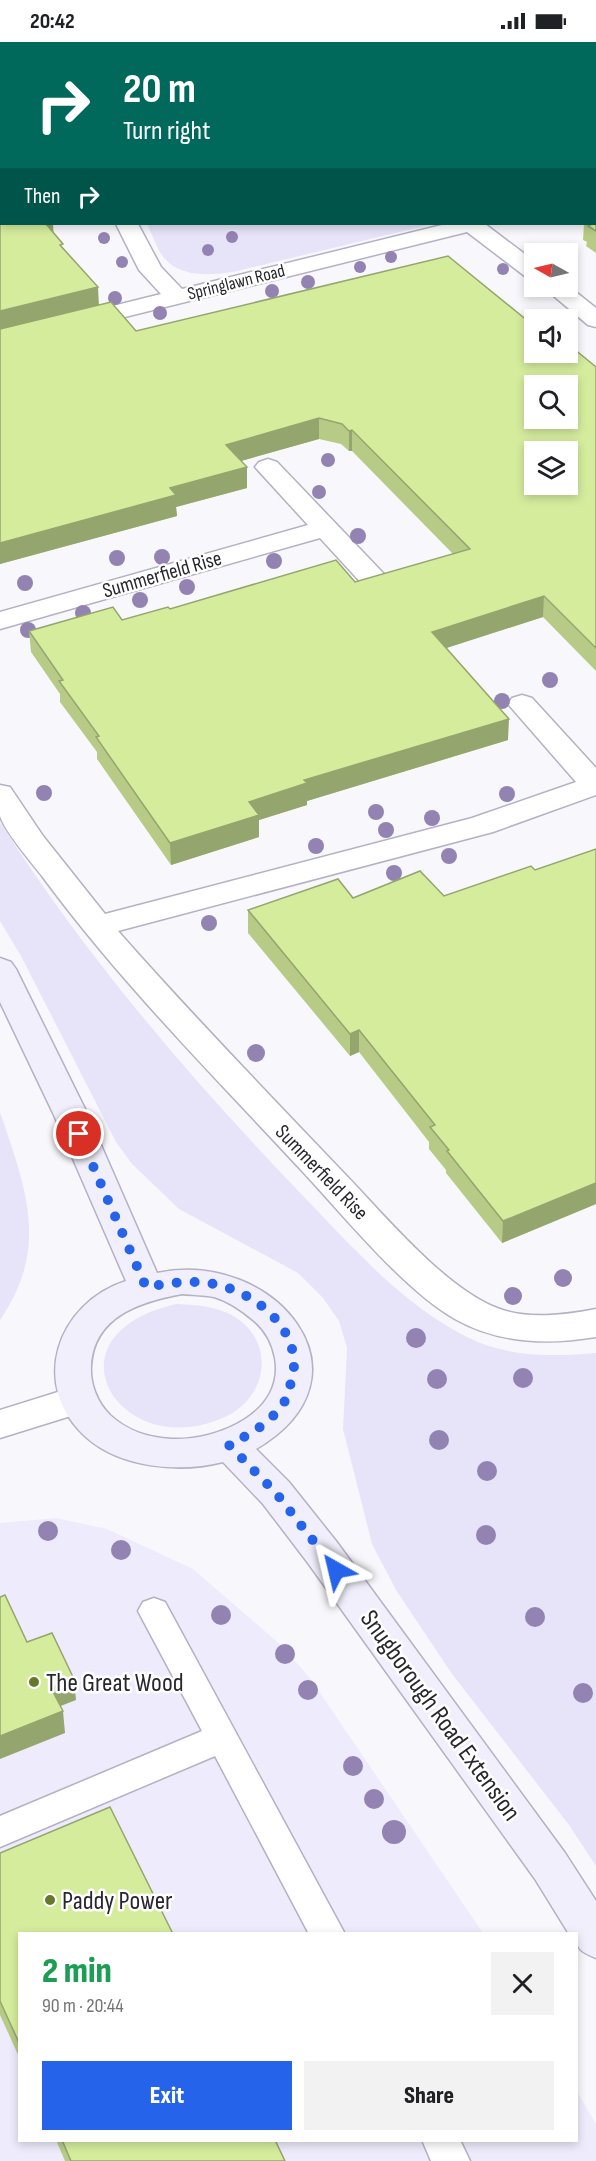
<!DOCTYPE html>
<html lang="en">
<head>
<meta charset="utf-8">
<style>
	:root { --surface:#fff; --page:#f2f2f2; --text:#202124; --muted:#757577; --accent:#2563eb }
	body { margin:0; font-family:"Sofia Sans Condensed",sans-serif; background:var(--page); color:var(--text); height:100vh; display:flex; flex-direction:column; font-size:22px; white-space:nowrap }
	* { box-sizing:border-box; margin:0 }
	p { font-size:20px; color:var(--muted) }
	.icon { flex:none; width:33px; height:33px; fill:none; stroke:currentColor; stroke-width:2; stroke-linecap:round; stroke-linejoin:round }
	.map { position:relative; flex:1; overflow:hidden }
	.sheet { position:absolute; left:18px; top:1890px; width:560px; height:210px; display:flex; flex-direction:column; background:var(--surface); border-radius:0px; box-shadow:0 3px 9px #0003 }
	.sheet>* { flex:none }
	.top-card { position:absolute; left:0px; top:0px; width:597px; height:183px; box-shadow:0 3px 9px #0003; background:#00695c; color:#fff; overflow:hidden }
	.needle { width:39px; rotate:278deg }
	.fabs { position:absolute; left:524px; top:201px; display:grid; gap:12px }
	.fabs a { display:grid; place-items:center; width:54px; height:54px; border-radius:0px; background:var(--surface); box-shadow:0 3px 9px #0003; font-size:30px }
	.pin { position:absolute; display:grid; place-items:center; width:51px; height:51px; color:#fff; margin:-26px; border:3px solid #fff; border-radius:50%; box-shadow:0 2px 6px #0007 }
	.me { position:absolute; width:66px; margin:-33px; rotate:323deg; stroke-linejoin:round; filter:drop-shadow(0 0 4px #0008) }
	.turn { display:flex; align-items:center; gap:21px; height:126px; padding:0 24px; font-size:27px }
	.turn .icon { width:78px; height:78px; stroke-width:2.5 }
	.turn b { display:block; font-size:42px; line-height:51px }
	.then { display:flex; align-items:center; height:57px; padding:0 24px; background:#0003; gap:12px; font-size:22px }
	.round { display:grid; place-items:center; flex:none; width:63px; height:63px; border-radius:0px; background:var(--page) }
	.head { display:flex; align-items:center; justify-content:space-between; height:102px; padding:0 24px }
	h1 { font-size:36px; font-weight:800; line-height:45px; color:#1e9e55 }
	.button { display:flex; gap:12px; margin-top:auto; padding:12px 24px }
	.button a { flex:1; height:69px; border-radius:0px; background:var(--accent); color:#fff; font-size:24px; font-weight:800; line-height:69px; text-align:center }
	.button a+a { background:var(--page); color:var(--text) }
	.status { display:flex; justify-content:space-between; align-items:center; height:42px; padding:0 30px; background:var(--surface); direction:ltr }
	.status svg { height:16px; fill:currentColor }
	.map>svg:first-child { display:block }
</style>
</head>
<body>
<div class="status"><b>20:42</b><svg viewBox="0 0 49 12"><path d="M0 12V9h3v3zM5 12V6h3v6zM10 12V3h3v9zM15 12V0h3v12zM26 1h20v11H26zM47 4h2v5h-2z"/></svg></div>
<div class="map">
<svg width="596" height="2119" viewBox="0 0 596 2119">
	<rect width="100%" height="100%" fill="#f8f8fc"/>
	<path fill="#eeebfc" d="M56 1476 107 1487 193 1527 282 1604 310 1636 483 1891 20 1892V2098H576V2048L596 2082V2119H0V1481Z"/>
	<g fill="#e7e4f9">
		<path d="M217 0H596V135V2Z"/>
		<path d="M147 182H433L233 230C211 233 181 236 164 216 157 207 152 192 147 182Z"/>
		<path d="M0 780C88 918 196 1043 309 1160 358 1211 404 1263 467 1295 506 1315 553 1315 596 1311V1824L569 1783 452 1632 396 1548 372 1502 343 1387 347 1306 339 1279 323 1256 298 1231 179 1167 132 1122 116 1100 21 914 0 879Z"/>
		<path d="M0 1070C26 1147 50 1205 0 1278Z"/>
		<path d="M176 1262C193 1263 208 1263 225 1270 261 1284 273 1325 250 1355 240 1369 225 1376 209 1381 113 1410 46 1292 176 1262Z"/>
	</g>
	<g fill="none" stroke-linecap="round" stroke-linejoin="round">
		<g stroke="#b4b1c4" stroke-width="3">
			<g id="lane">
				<path d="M154 1556 165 1560 345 1892H309L215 1714 0 1805V1774L202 1689 138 1569 143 1560Z"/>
				<path d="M422 2098H460L470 2119H431Z"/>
			</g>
		</g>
		<g stroke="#b4b1c4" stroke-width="3">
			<g id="street">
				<rect x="0" y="23" width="2" height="13"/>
				<path d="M116 182H138L161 225 182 247 446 182H485L534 219V237L526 235 467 190 0 306V292L161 252 139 228Z"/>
				<path d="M567 243 596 266V285L588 283 542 244Z"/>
				<path d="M268 417 277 420 384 532 387 538 384 544 374 546 364 544 320 496 0 587V570L308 483 255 425 259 420Z"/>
				<path d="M522 653 532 656 596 726V753L493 790 118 889C190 971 266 1049 341 1128 382 1170 443 1245 497 1266 527 1278 565 1273 596 1267V1295C548 1303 499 1302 455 1277 404 1248 344 1174 302 1129 213 1033 120 940 42 834 31 820 5 790 0 774 0 766 0 752 0 743L10 745 43 794 105 872 472 776 576 740 508 662 512 656Z"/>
				<path d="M77 1344 90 1348 95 1358 90 1368 0 1396V1368Z"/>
			</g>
		</g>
		<g stroke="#b4b1c4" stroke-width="3">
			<path id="secondary" d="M0 916 11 920 16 927 87 1071 157 1231C274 1206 381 1334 256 1407L289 1440 336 1499 565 1811 596 1859V1916C582 1910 576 1908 576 1892H569L535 1837 308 1521 263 1462 223 1420C180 1431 121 1426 87 1396 28 1344 57 1261 126 1239L53 1071 0 960ZM182 1252C192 1253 203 1253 214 1255 228 1259 241 1268 253 1278 265 1288 272 1300 275 1316 285 1371 217 1399 172 1397 150 1396 127 1389 110 1373 97 1360 90 1342 91 1324 94 1274 140 1260 182 1252Z"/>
		</g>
		<use href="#lane" fill="#fff" fill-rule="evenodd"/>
		<use href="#street" fill="#fff" fill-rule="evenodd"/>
		<use href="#secondary" fill="#f1effb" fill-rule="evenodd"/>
	</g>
	<g fill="#9283b3">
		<circle cx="232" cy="195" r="6"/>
		<circle cx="104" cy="196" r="6"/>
		<circle cx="208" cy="208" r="6"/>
		<circle cx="391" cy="215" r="6"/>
		<circle cx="122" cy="220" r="6"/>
		<circle cx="360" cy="225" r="6"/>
		<circle cx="503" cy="227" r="6"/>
		<circle cx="308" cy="240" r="7"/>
		<circle cx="272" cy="249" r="7"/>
		<circle cx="115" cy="256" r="7"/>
		<circle cx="160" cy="271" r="7"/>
		<circle cx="328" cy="418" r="7"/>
		<circle cx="319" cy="450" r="7"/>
		<circle cx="358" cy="494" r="8"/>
		<circle cx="162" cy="515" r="8"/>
		<circle cx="117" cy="516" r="8"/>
		<circle cx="274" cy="519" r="8"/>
		<circle cx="25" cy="541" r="8"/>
		<circle cx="187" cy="545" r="8"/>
		<circle cx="140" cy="558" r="8"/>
		<circle cx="83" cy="571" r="8"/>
		<circle cx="28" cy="588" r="8"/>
		<circle cx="550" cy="638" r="8"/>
		<circle cx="502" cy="659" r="8"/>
		<circle cx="44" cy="751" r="8"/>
		<circle cx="507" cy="752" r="8"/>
		<circle cx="376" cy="770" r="8"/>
		<circle cx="432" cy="776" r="8"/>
		<circle cx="386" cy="788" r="8"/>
		<circle cx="316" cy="804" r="8"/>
		<circle cx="449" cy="814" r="8"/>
		<circle cx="394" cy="831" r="8"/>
		<circle cx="209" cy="881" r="8"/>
		<circle cx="256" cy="1011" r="9"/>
		<circle cx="563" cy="1236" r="9"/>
		<circle cx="513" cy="1254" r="9"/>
		<circle cx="416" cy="1296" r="10"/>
		<circle cx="523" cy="1336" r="10"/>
		<circle cx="437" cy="1337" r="10"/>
		<circle cx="439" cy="1398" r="10"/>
		<circle cx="487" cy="1429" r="10"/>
		<circle cx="48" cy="1489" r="10"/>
		<circle cx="486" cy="1493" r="10"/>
		<circle cx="121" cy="1508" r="10"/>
		<circle cx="221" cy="1573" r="10"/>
		<circle cx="535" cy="1575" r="10"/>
		<circle cx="285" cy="1612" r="10"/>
		<circle cx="308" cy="1648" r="10"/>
		<circle cx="583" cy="1651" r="10"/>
		<circle cx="353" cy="1724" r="10"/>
		<circle cx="374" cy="1757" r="10"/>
		<circle cx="394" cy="1790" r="12"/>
	</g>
	<g fill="#b7cb87">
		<path d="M40 0H157L159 2H41Z"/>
		<path d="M0 94 53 190 99 263 136 289 534 310 596 325V629L543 575 446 606 508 698 307 759V763L259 778V795L171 823 97 717V710L60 660V652L31 610 29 589 122 578 170 567 355 540 453 512 352 409H349L341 402 319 397 241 419 247 446 176 465 177 474 0 522Z"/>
		<path d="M596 174V211L586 204 587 200 583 198 584 182H596Z"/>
		<path d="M596 807V1162L502 1201 446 1131V1128L429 1107V1100L359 1010 350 1014 248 891V868L353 856 444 854 535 828Z"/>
		<path d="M0 1811 20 1892V2017L0 1973Z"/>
		<path d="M56 2098H275L285 2119H65Z"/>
	</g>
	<g fill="#95a56e">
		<path d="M44 182H53L54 197Z"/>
		<path d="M98 245 99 265 0 290V269Z"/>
		<path d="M319 376V397L227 423 226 403Z"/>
		<path d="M352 388V409H349V389Z"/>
		<path d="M247 425V446L176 465 177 474 0 522V501L170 446Z"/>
		<path d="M544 554 543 575 431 611 432 590Z"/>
		<path d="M509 677 508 698 307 759V763L259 778V795L171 823 170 801 249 760 304 738Z"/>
		<path d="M359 988V1010L350 1014V992Z"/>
		<path d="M596 1141V1162L502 1201 503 1179Z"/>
		<path d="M74 1637 76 1658 53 1667 51 1646Z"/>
		<path d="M63 1669 65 1691 0 1717V1694Z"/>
	</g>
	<g fill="#d5ec9d" stroke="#95a56e" stroke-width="1.5" fill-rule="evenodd">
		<path d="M55 0H157L159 2H56Z"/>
		<path d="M0 94 2 96V182H46L63 202 60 203 98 245 0 269Z"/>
		<path d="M596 174V189L588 184 592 182H590H596Z"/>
		<path d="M448 214 534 284V310H567V303L568 302 596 325V606L544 554 432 590 509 677 304 738 307 741 249 760 259 773 170 801 96 695 99 694 59 639 63 638 29 589 113 565 122 578 168 565 170 567 336 518 355 540 470 507 352 388 349 389 342 382 319 376 226 403 247 425 170 446 176 453 0 501V287L111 260 136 289ZM534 344H567V376H534ZM534 410H567V442H534Z"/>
		<path d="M596 807V1141L503 1179 447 1109 449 1108 430 1085 435 1083 359 988 350 992 248 868 338 837 353 856 420 829 444 854 531 824 535 828Z"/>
		<path d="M5 1553 27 1600 52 1591 74 1637 51 1646 63 1669 0 1694V1555Z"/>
		<path d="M110 1765 173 1892H20V2003L0 1959V1811Z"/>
		<path d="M62 2098H275L285 2119H71Z"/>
	</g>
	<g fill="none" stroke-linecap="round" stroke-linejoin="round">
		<path stroke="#2563eb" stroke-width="10" stroke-dasharray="0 18" d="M79 1092 146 1245C170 1241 194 1237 218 1243 261 1253 306 1293 291 1341 288 1348 287 1357 283 1362 269 1382 250 1392 229 1403L276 1451 336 1528"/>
	</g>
	<g fill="#657929" stroke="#fff" stroke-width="2">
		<circle cx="34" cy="1640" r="6"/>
		<circle cx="50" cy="1858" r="6"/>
	</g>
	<g text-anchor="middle" stroke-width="5" stroke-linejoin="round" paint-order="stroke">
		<g font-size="18" fill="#28272e" stroke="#fff">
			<text transform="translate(236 240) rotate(-14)" y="6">Springlawn Road</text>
		</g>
		<g font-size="21" fill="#28272e" stroke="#fff">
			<text transform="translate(162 532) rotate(-16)" y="7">Summerfield Rise</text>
			<text transform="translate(322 1130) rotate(46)" y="7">Summerfield Rise</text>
		</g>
		<g font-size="26" fill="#28272e" stroke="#fff" text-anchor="start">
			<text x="46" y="1649">The Great Wood</text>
			<text x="62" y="1867">Paddy Power</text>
		</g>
		<g font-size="26" fill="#28272e" stroke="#fff">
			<text transform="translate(441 1673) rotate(54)" y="9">Snugborough Road Extension</text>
		</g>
	</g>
</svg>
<div class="fabs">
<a><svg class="needle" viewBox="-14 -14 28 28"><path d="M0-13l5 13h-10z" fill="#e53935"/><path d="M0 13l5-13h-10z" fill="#757577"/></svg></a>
<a><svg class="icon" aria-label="sound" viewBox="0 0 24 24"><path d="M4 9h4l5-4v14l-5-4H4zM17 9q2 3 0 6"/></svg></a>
<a><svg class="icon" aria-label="search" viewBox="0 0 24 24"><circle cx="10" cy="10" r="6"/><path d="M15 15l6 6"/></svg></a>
<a><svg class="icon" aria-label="layers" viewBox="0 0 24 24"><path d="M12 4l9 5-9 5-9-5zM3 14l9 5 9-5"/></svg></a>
</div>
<div class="pin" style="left:79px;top:1092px;background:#d93025"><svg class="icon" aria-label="arrive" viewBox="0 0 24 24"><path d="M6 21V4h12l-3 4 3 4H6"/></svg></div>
<svg class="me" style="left:336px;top:1528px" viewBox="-20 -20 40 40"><path d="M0-17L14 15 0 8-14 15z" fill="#2563eb" stroke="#fff" stroke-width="4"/></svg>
<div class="top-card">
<div class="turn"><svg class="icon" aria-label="right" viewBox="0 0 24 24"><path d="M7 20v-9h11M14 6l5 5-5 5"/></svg><div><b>20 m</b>Turn right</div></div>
<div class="then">Then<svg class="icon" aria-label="right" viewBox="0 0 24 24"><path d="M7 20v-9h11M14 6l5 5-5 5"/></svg></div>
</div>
<section class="sheet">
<div class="head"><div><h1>2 min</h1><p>90 m · 20:44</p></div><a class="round"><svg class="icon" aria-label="close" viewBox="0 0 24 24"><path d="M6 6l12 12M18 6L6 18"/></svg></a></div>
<div class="button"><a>Exit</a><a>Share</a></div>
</section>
</div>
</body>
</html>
